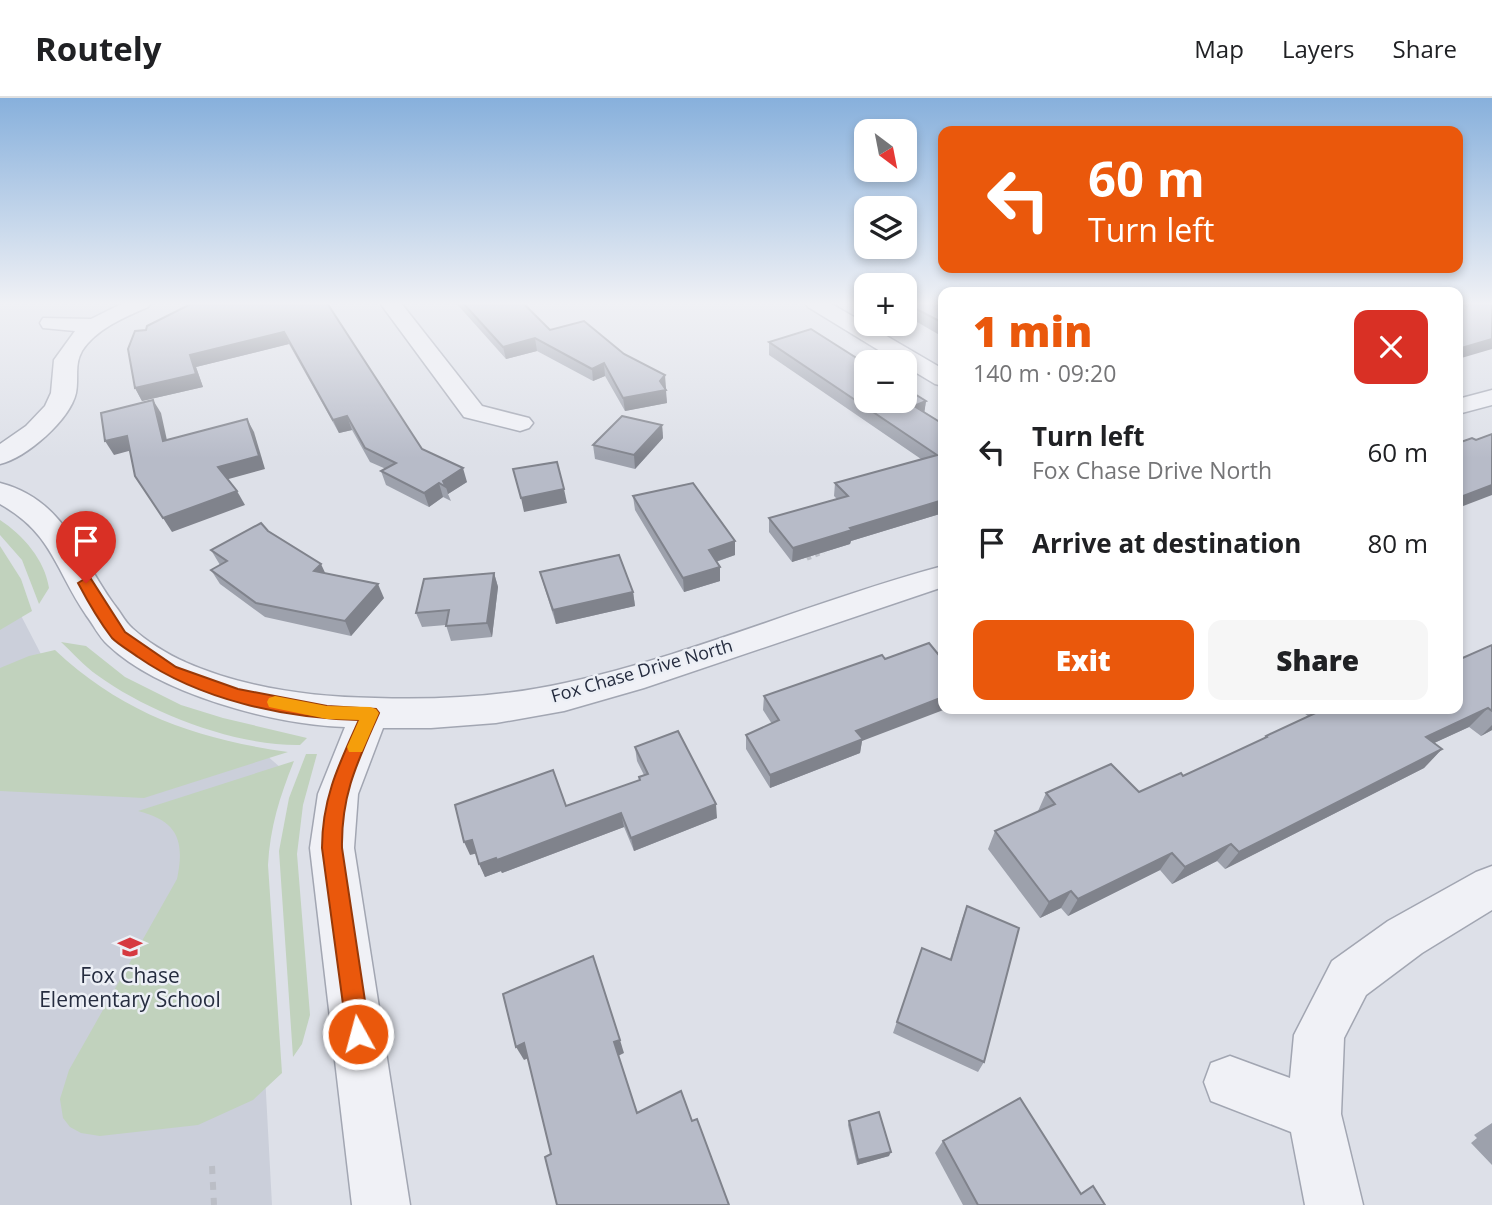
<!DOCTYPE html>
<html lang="en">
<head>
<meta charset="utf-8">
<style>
	:root { --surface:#fff; --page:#f6f6f6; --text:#202124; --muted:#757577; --line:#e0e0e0; --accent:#ea580c }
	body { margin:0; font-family:"Open Sans",sans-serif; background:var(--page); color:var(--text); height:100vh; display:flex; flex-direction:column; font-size:26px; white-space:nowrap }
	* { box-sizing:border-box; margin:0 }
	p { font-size:23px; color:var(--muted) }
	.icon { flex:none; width:38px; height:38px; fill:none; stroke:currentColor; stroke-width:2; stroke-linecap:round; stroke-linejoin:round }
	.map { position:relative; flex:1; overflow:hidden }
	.drawer { position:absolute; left:938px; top:189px; width:525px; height:427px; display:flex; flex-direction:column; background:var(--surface); border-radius:14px; box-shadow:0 4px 10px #0003 }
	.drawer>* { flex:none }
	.hud { position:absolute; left:938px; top:28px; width:525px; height:147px; border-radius:14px; box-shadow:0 4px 10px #0003; background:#ea580c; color:#fff; overflow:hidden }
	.needle { width:46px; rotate:148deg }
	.tools { position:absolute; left:854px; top:21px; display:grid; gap:14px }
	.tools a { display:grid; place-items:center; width:63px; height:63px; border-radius:14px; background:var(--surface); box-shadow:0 4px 10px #0003; font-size:35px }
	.pin { position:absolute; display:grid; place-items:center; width:60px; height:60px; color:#fff; margin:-72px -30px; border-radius:50% 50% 50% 0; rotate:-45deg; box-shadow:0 0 7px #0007 }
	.pin .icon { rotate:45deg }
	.me { position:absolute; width:77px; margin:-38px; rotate:353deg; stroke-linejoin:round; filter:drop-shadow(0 0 5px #0008) }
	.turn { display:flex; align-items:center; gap:24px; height:147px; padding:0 35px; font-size:32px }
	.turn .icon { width:91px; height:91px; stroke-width:2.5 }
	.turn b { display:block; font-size:49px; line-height:60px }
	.round { display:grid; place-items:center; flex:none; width:74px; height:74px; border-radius:14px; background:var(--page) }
	.head { display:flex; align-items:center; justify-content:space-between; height:119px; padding:0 35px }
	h1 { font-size:42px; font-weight:800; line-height:52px; color:var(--accent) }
	.cta { display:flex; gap:14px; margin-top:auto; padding:14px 35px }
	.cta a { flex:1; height:80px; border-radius:14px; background:var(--accent); color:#fff; font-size:28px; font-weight:800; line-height:80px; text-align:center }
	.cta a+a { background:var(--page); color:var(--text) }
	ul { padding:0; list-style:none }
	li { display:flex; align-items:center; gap:21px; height:91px; padding:0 35px }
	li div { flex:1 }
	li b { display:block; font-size:26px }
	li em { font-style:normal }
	header { display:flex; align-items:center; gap:42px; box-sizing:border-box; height:98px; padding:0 35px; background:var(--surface); border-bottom:2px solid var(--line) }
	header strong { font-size:33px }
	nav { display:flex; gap:38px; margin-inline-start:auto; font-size:24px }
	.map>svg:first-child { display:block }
</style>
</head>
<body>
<header>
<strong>Routely</strong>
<nav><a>Map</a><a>Layers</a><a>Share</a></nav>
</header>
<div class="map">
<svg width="1492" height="1107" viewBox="0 0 1492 1107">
	<rect width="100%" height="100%" fill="#dde0e8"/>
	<path fill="#cbcfda" d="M0 477 44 562 106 612 265 656 281 670 252 734 272 1107H0Z"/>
	<g fill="#c1d2bd">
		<path d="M0 422C23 437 45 462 49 490L39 506 22 462 0 437Z"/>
		<path d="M0 448 21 481 32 513 0 532Z"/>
		<path d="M61 544 86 548 125 579 181 607 223 620 307 640 300 647C235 648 149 615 97 577 84 568 73 555 61 544Z"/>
		<path d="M55 552C123 616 197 641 288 654L144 700 0 693V570L29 558Z"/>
		<path d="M306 656H317L303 707 297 756 310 917 302 946 293 959 279 753 289 700Z"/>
		<path d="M294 663C280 698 270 729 268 767L282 975 253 1002 198 1027 100 1038 81 1035 70 1029 63 1020 60 1001 69 972 177 781C185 743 178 723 138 713Z"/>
	</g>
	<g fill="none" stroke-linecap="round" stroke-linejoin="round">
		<g stroke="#a2a6b2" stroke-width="3">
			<g id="minor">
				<path d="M123 205H151L148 209C125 219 96 231 82 253 74 267 79 280 76 295 70 322 26 360 0 366V346L26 328 45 308 51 295 54 262 75 233 43 230 40 225 43 220 91 221Z"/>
				<path d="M380 205H401L482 308 529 320 533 325 529 330 520 333 464 319Z"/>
				<path d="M805 205H830L943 271V288L935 286 905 268V264H898L808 209Z"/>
				<path d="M1492 292V307L1458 316V301Z"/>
				<path d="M0 385C66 402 80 461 116 509 121 515 125 524 132 530 145 542 168 557 185 564 244 590 311 599 375 600 439 602 502 599 565 585 693 557 816 502 943 468V489L644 590 564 613 496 625 431 630H383L358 696 354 750 410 1107H352L310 750 318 696 345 629C275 627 159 596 108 547 99 539 93 526 86 517 55 471 52 435 0 406Z"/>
				<path d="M1492 768V812L1422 855 1366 897 1344 940 1341 1016 1363 1107H1305L1291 1034 1211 1003 1204 984 1211 965 1230 958 1290 980 1294 937 1332 863 1388 823 1476 774Z"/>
			</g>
		</g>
		<path stroke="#bbbec6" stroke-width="3.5" stroke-dasharray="4.5 4.5" stroke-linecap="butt" d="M807 461 824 454"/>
		<path stroke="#bbbec6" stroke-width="6" stroke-dasharray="8 8" stroke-linecap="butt" d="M212 1068 214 1107"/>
		<use href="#minor" fill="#f0f1f6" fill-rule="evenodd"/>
	</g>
	<g fill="#9da1ac">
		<path d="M327 205 422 351 467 384 448 396 451 403 443 399 429 409 386 387 381 373 386 371 370 364 352 332 339 335 289 246 196 269 203 289 142 303 135 290Z"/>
		<path d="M456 205H523L550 232 624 256 666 290 665 291 667 305 625 313 605 278 593 283 537 253 506 261Z"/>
		<path d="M905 205H943V239L905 217Z"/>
		<path d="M769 244 926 303 924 314 943 326V415L851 443 850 446 792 464 769 434V420L837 401 834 398 835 385 921 361 769 257Z"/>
		<path d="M662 327 663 340 635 371 595 361 593 347Z"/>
		<path d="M633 398 735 457 716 464 720 483 684 494 635 412Z"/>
		<path d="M268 433 325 475 384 500 351 538 265 519 220 486 211 472 220 467 211 452Z"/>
		<path d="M540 474 633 494 635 508 556 526 544 488Z"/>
		<path d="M494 475 498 489 492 539 451 543 446 527 422 529 416 515Z"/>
		<path d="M1492 547V632L1481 638 1469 629 1434 645 1442 651 1424 670 1225 771 1217 763 1172 786 1160 772 1068 818 1061 810 1040 820 988 751 995 733 1038 714V713L1046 695 1139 694 1183 678 1263 641 1266 638 1308 618 1298 611H1458Z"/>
		<path d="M764 598 862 643 860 655 770 690 746 651V637L772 626 763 612Z"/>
		<path d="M635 649 717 720 634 753 624 729 502 775 501 773 485 779 476 755 470 757 639 682V679L644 677 637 663Z"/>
		<path d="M967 808 984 964 978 974 893 935 922 850 950 861 962 821Z"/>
		<path d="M849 1023 889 1058 857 1067 848 1027Z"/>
		<path d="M1492 1025V1067L1471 1045 1477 1040 1474 1037Z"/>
		<path d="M943 1043 1081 1096 1105 1107H963L935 1055Z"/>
	</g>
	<g fill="#80838c">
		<path d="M284 234 289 246 196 269 203 289 142 303 135 290 190 257Z"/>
		<path d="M535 240 537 253 506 261 503 249Z"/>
		<path d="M1492 241V251L1458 261V251Z"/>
		<path d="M604 265 605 278 593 283 592 271Z"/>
		<path d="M665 277 666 290 664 293 666 292 667 305 625 313 623 300 660 283Z"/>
		<path d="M153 302 161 315 170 356 163 343Z"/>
		<path d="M926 303 924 317 914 308Z"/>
		<path d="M347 318 352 332 339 335 333 322Z"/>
		<path d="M247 321 254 334 265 371 225 382 218 369Z"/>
		<path d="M662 327 663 340 635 371 634 357Z"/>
		<path d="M127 338 136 351 114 357 105 343Z"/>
		<path d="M463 370 467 384 448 396 446 389 443 383Z"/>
		<path d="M439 385 443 399 429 409 424 395Z"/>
		<path d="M1492 387V397L1458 410V400Z"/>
		<path d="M564 391 567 405 524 414 521 400Z"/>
		<path d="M237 393 245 407 172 434 163 420Z"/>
		<path d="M943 402V415L851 443 850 446 792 464 793 450 850 430Z"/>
		<path d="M735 443V457L709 466V452Z"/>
		<path d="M321 466 328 481 314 473Z"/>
		<path d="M720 469V483L684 494 683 480Z"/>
		<path d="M494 475 498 489 492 539 487 525Z"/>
		<path d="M378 486 384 500 351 538 345 523Z"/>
		<path d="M633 494 635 508 556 526 553 512Z"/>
		<path d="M943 599V611H946L862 643 860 655 770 690V677L856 633Z"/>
		<path d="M1488 610 1469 629 1408 657 1426 639Z"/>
		<path d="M1492 627V632L1481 638Z"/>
		<path d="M1442 651 1424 670 1225 771 1239 754Z"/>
		<path d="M716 706 717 720 634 753 631 740Z"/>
		<path d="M621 715 624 729 502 775 501 773 485 779 479 766Z"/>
		<path d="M472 742 478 755 470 757 464 744Z"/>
		<path d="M1231 746 1217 763 1172 786 1185 769Z"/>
		<path d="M1172 755 1160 772 1068 818 1078 801Z"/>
		<path d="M1071 793 1061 810 1040 820 1049 804Z"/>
		<path d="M620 942 624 955 618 958 614 944Z"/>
		<path d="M524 945 531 959 524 962 516 949Z"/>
		<path d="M891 1054 889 1058 857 1067 858 1062Z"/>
	</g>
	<g fill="#b7bbc8" stroke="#80838c" stroke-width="2">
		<path d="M189 205H327L422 351 463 370 443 383 446 389 439 385 424 395 381 373 396 365 365 350 347 318 333 322 284 234 190 257 196 276 135 290 128 251 135 233 146 232 147 228 189 207Z"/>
		<path d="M463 205H523L550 232 584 223 624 256 665 277 660 283 666 292 623 300 604 265 592 271 535 240 503 249Z"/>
		<path d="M905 205H943V225Z"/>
		<path d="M1458 205H1492V241L1458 251Z"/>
		<path d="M811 231 866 266V303H905V290L926 303 914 308 943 326V402L850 430 852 432 793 450 769 420 848 398 835 385 937 357 769 244Z"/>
		<path d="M153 302 163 343 247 321 259 358 218 369 237 393 163 420 135 378 127 338 105 343 101 315Z"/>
		<path d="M622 318 662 327 634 357 593 347Z"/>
		<path d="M1492 336V387L1458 400V345L1472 340 1476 342Z"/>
		<path d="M557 364 564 391 521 400 513 371Z"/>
		<path d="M693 385 735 443 709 452 720 469 683 480 633 398Z"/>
		<path d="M261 425 268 433 321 466 314 473 378 486 345 523 256 505 211 472 227 463 211 452Z"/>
		<path d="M619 457 633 494 553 512 540 474Z"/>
		<path d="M494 475 487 525 446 528 449 512 416 515 424 481Z"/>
		<path d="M929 545 943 562V599L856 633 863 641 770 677 746 637 779 622 764 598 882 557 885 561Z"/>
		<path d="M1492 547V613L1488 610 1426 639 1442 651 1239 754 1231 746 1185 769 1172 755 1078 801 1071 793 1049 804 995 733 1055 706 1046 695 1111 666 1139 694 1181 675 1183 678 1267 639 1266 638 1324 611H1458V562Z"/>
		<path d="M678 633 716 706 631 740 621 715 497 762 496 760 479 766 472 742 464 744 455 707 553 672 566 708 640 682 639 679 648 676 635 649Z"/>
		<path d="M967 808 1019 830 984 964 897 924 922 850 951 862Z"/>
		<path d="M593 858 620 942 614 944 637 1015 681 993 692 1023 697 1021 729 1107H557L545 1059 551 1056 524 945 516 949 503 896Z"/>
		<path d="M1020 1000 1081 1096 1093 1088 1105 1107H978L943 1043Z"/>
		<path d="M879 1014 891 1054 858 1062 849 1023Z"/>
	</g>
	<linearGradient id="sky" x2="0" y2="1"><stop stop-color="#87b0dc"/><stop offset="0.57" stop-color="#f0f1f5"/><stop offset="1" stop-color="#f0f1f5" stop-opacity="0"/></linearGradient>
	<rect width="1492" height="360" fill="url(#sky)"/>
	<path fill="#ea580c" stroke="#983908" stroke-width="2" d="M86 480 91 481 125 534 176 569 238 591 327 608 376 611 379 615C358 663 341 696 342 750L370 936 366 944 358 947 350 944 347 936 322 750C322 700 339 666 359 622 284 620 200 602 138 559 130 553 119 547 112 540 99 523 88 504 78 485Z"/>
	<path fill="#f59e0b" d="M275 598 327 608 370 609 376 611 379 615 362 654H349L347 649 359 622 327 621 269 609 267 604 269 600Z"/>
	<defs>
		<g id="school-bare" transform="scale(1.89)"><path d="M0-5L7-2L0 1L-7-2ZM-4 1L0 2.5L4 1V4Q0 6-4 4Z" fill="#d63940" stroke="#eceff5" stroke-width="2.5" paint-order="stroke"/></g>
	</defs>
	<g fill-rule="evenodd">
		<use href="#school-bare" x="130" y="849"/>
	</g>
	<g text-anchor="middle" stroke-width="5" stroke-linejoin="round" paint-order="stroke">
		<g font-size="18" fill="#252c3f" stroke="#eceff5">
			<text transform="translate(642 573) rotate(-16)" y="6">Fox Chase Drive North</text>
		</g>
		<g font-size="21" fill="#252c3f" stroke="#eceff5">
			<text x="130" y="885">Fox Chase<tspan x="130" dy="24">Elementary School</tspan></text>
		</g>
	</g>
</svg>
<div class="tools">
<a><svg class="needle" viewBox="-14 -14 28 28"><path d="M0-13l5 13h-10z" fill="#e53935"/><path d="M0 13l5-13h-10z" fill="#757577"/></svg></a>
<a><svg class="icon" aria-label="layers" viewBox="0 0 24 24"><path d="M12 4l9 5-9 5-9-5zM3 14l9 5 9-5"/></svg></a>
<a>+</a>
<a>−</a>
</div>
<div class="pin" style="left:86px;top:485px;background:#d93025"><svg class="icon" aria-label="arrive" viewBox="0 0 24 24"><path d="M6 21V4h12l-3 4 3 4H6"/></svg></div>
<svg class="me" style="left:358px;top:936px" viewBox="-20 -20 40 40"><circle r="17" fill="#ea580c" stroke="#fff" stroke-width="3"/><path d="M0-11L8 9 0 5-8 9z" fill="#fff"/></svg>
<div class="hud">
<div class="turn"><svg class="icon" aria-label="left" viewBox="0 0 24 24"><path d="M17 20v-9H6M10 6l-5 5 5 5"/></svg><div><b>60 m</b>Turn left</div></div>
</div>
<section class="drawer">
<div class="head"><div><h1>1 min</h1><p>140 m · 09:20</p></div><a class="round" style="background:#d93025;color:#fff"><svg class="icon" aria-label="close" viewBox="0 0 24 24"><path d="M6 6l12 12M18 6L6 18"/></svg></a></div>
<ul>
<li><svg class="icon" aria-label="left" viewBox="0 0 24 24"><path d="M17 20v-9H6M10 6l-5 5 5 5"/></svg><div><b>Turn left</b><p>Fox Chase Drive North</p></div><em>60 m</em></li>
<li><svg class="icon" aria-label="arrive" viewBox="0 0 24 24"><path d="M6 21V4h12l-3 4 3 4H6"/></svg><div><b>Arrive at destination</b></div><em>80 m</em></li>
</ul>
<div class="cta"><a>Exit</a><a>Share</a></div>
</section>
</div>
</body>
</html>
